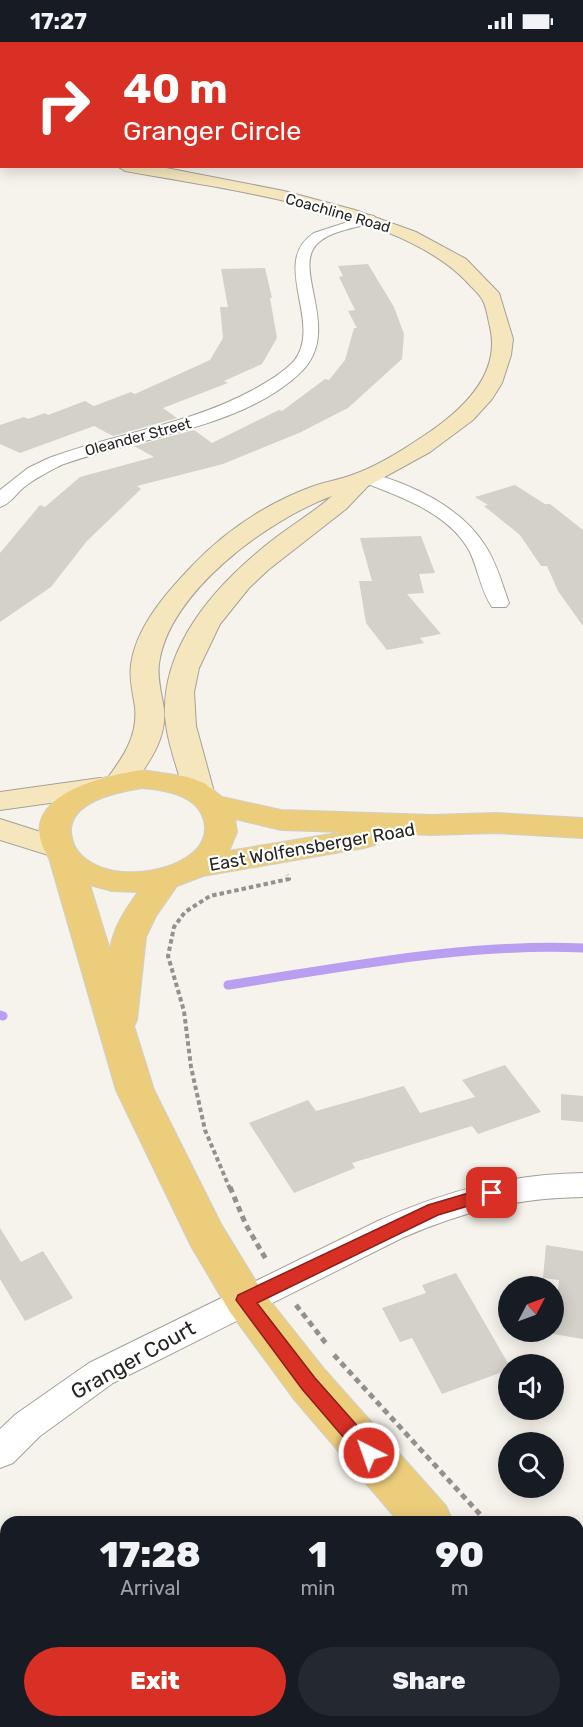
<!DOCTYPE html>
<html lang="en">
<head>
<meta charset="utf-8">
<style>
	:root { --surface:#171b24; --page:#242831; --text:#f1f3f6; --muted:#9ea1a6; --accent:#d93025 }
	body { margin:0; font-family:Rubik,sans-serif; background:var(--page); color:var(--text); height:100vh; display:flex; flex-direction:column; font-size:22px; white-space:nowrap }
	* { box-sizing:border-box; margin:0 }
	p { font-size:20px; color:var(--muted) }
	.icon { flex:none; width:33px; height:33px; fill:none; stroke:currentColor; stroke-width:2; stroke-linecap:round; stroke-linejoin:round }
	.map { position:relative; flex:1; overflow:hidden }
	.panel { position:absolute; left:0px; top:1474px; width:584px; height:212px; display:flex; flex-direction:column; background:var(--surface); border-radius:18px 18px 0 0; box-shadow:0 3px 15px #0003 }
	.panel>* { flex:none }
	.banner { position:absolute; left:0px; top:0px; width:584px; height:126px; box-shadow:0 3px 15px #0003; background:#d93025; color:#fff; overflow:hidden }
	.needle { width:39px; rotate:49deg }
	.tools { position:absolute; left:498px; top:1234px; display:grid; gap:12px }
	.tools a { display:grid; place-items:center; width:66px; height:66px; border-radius:50%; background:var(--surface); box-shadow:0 3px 15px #0003; font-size:30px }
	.pin { position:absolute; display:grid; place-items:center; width:51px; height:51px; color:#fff; margin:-26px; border-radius:12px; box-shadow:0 3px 9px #0006 }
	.me { position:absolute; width:66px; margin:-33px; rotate:319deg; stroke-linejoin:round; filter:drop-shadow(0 0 4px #0008) }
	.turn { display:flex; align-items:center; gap:21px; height:126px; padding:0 24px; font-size:27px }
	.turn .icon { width:78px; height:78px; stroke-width:2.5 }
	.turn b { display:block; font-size:42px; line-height:51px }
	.eta { display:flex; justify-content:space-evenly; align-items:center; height:102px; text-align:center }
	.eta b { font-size:36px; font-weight:800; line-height:42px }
	.cta { display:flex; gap:12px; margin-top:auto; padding:12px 24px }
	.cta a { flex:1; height:69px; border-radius:36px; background:var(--accent); color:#fff; font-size:24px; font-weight:800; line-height:69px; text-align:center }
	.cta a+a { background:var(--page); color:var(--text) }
	.status { display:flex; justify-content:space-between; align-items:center; height:42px; padding:0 30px; background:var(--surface); direction:ltr }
	.status svg { height:16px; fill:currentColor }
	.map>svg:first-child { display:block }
</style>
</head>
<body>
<div class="status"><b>17:27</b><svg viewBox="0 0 49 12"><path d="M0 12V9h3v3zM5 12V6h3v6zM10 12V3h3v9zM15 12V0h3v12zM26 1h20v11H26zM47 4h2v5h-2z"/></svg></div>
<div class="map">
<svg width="583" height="1685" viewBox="0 0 583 1685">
	<rect width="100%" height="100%" fill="#f6f3ec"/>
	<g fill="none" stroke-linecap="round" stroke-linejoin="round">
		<g stroke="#ba9ef0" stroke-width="9">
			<path d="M228 943C346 925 463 901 583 906"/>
			<path d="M0 973 3 974"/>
		</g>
	</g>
	<g fill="#d4d1c9">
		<path d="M368 222 394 265 404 292 402 317 348 366 299 391 223 422 137 444 141 447 87 499 51 545 0 580V511L40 463 45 465 80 435 154 415 134 404 194 388 212 401 279 368 282 369 325 337 329 338 345 318 354 286H357L348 269 355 268 339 235 343 234 338 224Z"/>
		<path d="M265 226 272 256H270L277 296 262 322 224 339 228 341 163 366 177 376 113 394 94 384 20 411 0 402V383L24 375 28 377 45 371 48 373 85 359 94 364 131 350 135 352 210 318 223 296 220 265H228L221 227Z"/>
		<path d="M515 443 545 462H550L583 488V584L558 549 547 524H541L520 493 484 464 488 463 475 455Z"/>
		<path d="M421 494 435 531 419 532 424 551 407 552 441 592 420 596 424 601 387 608 366 581 359 539H372L360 496Z"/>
		<path d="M505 1023 541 1070 478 1092 472 1084 352 1121 355 1126 294 1151 249 1081 308 1058 316 1069 404 1044 420 1071 475 1055 462 1038Z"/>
		<path d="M561 1052 583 1054V1080L561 1078Z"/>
		<path d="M0 1186 21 1220 43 1209 73 1256 25 1279 0 1237Z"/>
		<path d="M546 1203 583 1209V1297L553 1292 559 1238 543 1236Z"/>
		<path d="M456 1231 509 1323 508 1328 442 1352 412 1296 400 1300 382 1266 426 1251 422 1243Z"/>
	</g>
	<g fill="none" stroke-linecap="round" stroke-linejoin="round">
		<g stroke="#a4a19a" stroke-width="2">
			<g id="minor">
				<path d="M369 173 374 174 376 177 374 180C357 186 332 188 318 201 290 226 343 287 302 329 245 386 135 396 61 423 48 430 34 437 23 446 15 453 10 462 0 465V448L28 426 49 416C117 391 188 383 253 348 267 340 283 331 294 319 324 281 269 220 314 191Z"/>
				<path d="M366 430C410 441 462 465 486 505 497 522 502 542 509 561L506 565H492C481 549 478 527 470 510 449 470 398 454 360 439L357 435 360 431Z"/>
				<path d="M583 1131V1155C516 1156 464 1169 402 1196L113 1341 40 1394 13 1421 0 1426V1387L16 1372 89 1321 380 1178C446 1149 510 1132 583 1131Z"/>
			</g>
		</g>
		<g stroke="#a4a19a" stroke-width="2">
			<g id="secondary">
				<path d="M0 92 2 93V103L0 102Z"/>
				<path d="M117 124H156L284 149 355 168 416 190 466 217 499 251 513 297 511 313 502 341 492 357 473 378 430 410 368 444 346 467 268 528 249 546 220 582 199 626 194 650 196 684 214 750 210 757 199 759 188 757 184 750C177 725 167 700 165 674 162 602 217 542 270 500 290 484 313 471 332 454 269 477 168 550 159 622 157 637 162 653 164 667 167 698 148 721 132 745L121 748 114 747 111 752 100 754 0 768V750L100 736 107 737C123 715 138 694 135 665 133 651 129 637 131 623 136 585 166 551 192 524 225 489 266 462 311 445 324 440 339 438 352 433 377 424 400 410 422 395 459 371 502 334 490 285 488 277 487 267 483 259 480 252 471 245 466 239 399 169 219 146 125 129Z"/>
				<path d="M0 777 69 799 74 806 69 813 58 816 0 798Z"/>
			</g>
		</g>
		<g stroke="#cfcfce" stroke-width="2">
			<g id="primary">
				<path d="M142 728 188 735 204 741 222 755 281 768 432 773 495 771 583 776V796L495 791 432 793 377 791 380 796 375 803 364 806 203 834 177 844 156 874 146 895 137 978 134 984 154 1048 221 1182 260 1246 325 1328 446 1464 453 1480H399L293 1356 230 1270 191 1204 116 1048 49 816C10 756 100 734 142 728ZM142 746C167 748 204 754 205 786 205 799 198 808 187 815 159 834 100 839 77 808 73 803 72 797 71 791 69 759 118 750 142 746ZM235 777 281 788 343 790 229 809 237 790ZM90 843 112 849 138 850C125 868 113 886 110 908Z"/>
				<path d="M578 1649 583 1651V1685H556L554 1680H578Z"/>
			</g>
		</g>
		<g stroke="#93918c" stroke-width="1.5" stroke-dasharray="2 1.5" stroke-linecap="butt">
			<path d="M153 0 157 2"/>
			<path d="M373 0 375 2"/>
		</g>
		<path stroke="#93918c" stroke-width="4" stroke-dasharray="4.5 3" stroke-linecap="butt" d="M230 1147 205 1088 191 1025 184 969 168 914 174 885 185 870 210 854 289 837 287 833"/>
		<g stroke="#93918c" stroke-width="5" stroke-dasharray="6 4.5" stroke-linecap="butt">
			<path d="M230 1145 246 1183 267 1219"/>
			<path d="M296 1263 328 1304"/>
			<path d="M334 1313 487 1480"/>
			<path d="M578 1601 583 1608"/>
		</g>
		<use href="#minor" fill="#fff" fill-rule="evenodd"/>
		<use href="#secondary" fill="#f5e6bd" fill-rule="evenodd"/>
		<use href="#primary" fill="#eccd7b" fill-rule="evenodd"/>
	</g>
	<path fill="#d93025" stroke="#8d1f18" stroke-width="1.5" d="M492 1144 498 1146 500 1151 498 1155 438 1173 257 1261 315 1336 376 1405 379 1411 376 1417 369 1420 362 1417 302 1347 236 1258 238 1253 428 1163Z"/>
	<g text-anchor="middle" stroke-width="4.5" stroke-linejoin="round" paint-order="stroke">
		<g font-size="15" fill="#252421" stroke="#fff">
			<text transform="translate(338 171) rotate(16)" y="5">Coachline Road</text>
			<text transform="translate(138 395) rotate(-15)" y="5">Oleander Street</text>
		</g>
		<g font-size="18" fill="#252421" stroke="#fff">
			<text transform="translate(312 805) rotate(-10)" y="6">East Wolfensberger Road</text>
		</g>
		<g font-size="21" fill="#252421" stroke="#fff">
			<text transform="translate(133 1318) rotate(-29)" y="7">Granger Court</text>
		</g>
	</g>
</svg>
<div class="tools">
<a><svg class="needle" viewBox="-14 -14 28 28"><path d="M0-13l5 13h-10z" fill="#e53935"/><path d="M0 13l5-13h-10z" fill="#9ea1a6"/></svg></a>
<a><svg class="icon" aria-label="sound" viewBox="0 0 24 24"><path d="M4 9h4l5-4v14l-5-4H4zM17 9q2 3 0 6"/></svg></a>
<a><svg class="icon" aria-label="search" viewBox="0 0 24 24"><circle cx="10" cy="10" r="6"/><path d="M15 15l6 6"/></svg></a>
</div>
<div class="pin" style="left:492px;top:1151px;background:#d93025"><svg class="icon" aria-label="arrive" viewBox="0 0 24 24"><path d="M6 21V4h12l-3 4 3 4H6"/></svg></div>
<svg class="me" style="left:369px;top:1411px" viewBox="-20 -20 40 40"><circle r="17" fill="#d93025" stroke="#fff" stroke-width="3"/><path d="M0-11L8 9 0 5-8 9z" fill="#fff"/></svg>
<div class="banner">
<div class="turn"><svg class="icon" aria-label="right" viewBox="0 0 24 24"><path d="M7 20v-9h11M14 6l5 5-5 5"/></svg><div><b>40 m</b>Granger Circle</div></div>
</div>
<section class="panel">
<div class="eta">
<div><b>17:28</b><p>Arrival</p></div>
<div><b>1</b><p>min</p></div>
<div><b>90</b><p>m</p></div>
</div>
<div class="cta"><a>Exit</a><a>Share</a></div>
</section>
</div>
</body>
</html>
